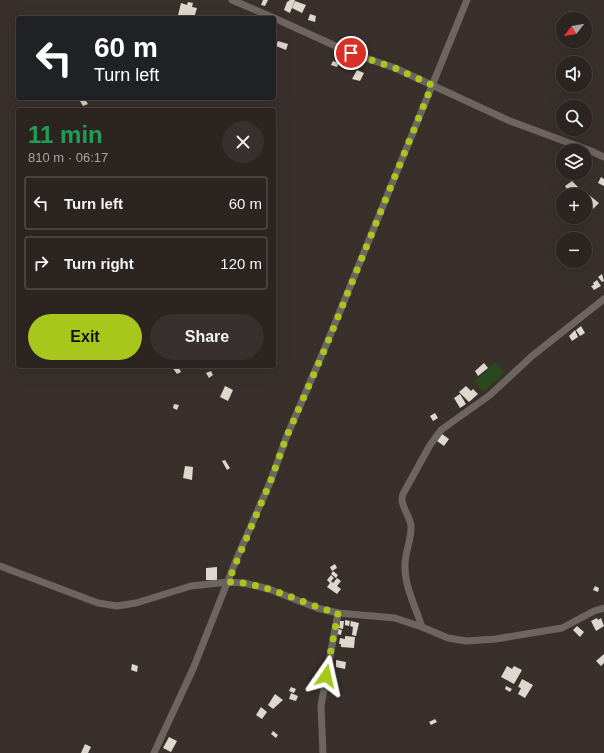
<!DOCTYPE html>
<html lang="en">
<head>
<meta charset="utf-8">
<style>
	:root { --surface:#2b2421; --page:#37302e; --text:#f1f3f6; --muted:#a6a4a5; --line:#47413f; --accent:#a8c71d }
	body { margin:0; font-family:Helvetica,sans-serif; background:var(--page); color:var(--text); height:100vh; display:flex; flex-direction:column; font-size:15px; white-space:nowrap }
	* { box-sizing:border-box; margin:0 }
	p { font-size:13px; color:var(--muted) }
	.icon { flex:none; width:22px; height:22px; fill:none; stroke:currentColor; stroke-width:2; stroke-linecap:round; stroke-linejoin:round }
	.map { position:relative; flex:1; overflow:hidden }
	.side { position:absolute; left:16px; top:108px; width:260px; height:260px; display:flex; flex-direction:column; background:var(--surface); border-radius:4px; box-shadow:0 4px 16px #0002,0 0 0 1px var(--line) }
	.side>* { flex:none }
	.top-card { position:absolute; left:16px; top:16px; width:260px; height:84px; border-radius:4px; box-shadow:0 4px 16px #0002,0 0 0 1px var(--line); background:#202124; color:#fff; overflow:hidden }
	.needle { width:26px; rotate:239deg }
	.fabs { position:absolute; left:556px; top:12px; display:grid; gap:8px }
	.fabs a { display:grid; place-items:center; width:36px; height:36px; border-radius:50%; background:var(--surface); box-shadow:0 4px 16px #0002,0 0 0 1px var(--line); font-size:20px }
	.pin { position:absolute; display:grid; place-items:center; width:34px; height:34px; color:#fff; margin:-17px; border:2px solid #fff; border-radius:50%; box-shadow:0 1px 4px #0007 }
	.me { position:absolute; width:44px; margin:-22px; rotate:11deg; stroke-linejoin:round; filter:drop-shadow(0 0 3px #0008) }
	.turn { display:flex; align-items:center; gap:14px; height:84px; padding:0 12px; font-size:18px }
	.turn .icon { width:52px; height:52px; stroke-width:2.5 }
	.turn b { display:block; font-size:28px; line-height:34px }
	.round { display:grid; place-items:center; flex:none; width:42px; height:42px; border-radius:21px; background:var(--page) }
	.headline { display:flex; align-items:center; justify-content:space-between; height:68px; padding:0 12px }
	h1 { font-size:24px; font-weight:600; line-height:30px; color:#1e9e55 }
	.button { display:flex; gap:8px; margin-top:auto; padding:8px 12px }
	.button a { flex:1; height:46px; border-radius:24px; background:var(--accent); color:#111; font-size:16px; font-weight:600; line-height:46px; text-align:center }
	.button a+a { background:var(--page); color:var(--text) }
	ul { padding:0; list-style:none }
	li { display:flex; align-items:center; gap:12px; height:54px; margin:0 8px 6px; padding:0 4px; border:2px solid var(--line); border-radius:4px }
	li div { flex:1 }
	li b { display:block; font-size:15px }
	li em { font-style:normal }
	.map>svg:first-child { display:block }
</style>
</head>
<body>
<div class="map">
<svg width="604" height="753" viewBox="0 0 604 753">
	<rect width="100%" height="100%" fill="#39302c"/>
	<path fill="#29481e" d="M495 362 505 373 483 392 474 382Z"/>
	<g fill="#ded7ce">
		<path d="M263 0H268L265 6 261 5Z"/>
		<path d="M290 0H295L290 13 284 10 287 2Z"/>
		<path d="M295 1 306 5 302 13 292 8Z"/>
		<path d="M188 2 193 3 192 7 197 8 194 18 178 15 181 3 187 5Z"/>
		<path d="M310 14 316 16 315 22 308 20Z"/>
		<path d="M278 41 288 44 286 50 276 46Z"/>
		<path d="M333 61 339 63 337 67 331 65Z"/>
		<path d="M357 70 364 73 360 81 352 79Z"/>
		<path d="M84 98 88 104 83 106 80 101Z"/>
		<path d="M601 177 604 179V186L598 183Z"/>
		<path d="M572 181 578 187 569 192 565 186Z"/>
		<path d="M589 195 599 203 593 209 585 202Z"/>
		<path d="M602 274 604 281 602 282 598 277Z"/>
		<path d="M597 280 601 286 594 290 591 286 594 285 593 283Z"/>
		<path d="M581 326 585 333 580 336 576 330Z"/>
		<path d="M575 330 578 337 572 341 569 336Z"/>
		<path d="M484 363 488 368 478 376 475 371Z"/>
		<path d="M175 366H178L181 372 177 374 172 367Z"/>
		<path d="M211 371 213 375 209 378 206 373Z"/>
		<path d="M225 386 233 390 228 401 220 397Z"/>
		<path d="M466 386 471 391 473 389 478 394 469 402 459 392Z"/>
		<path d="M460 394 466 404 460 408 454 398Z"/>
		<path d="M174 404 179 405 177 410 173 408Z"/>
		<path d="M435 413 438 418 433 421 430 416Z"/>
		<path d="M442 434 449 439 444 446 437 441Z"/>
		<path d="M225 460 230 468 227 470 222 461Z"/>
		<path d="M185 466 193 467 192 480 183 478Z"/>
		<path d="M335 564 337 568 332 571 330 567Z"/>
		<path d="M217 567V580H206V568Z"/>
		<path d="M333 571 338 575 336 578 331 574Z"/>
		<path d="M331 575 334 578 331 581 333 583 337 578 341 581 337 586 341 589 337 594 327 587 330 583 327 580Z"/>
		<path d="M595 586 599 588 598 592 593 590Z"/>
		<path d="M597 618 598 620 601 618 604 626 596 631 591 621Z"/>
		<path d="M345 620 350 621 349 626 345 625Z"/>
		<path d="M340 621H344L343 629 339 628Z"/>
		<path d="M351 621 359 623 356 636 352 635 353 627 350 626Z"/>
		<path d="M577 626 584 632 580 637 573 630Z"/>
		<path d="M338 629 342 630 341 635 337 634Z"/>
		<path d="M345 636 355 637 354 648 341 647V644H339L340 638 345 639Z"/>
		<path d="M604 654V663L601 666 596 661Z"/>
		<path d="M336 660 346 662 345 669 336 667Z"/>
		<path d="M132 664 138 666 137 672 131 670Z"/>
		<path d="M507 666 512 669 514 666 522 670 514 684 501 677Z"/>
		<path d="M522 679 533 685 525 698 518 694 521 688 518 687Z"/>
		<path d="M506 686 512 689 510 692 505 689Z"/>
		<path d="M291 687 296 689 294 693 289 691Z"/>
		<path d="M291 693 298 696 296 701 289 699Z"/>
		<path d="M275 694 283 700 273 709 268 705Z"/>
		<path d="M261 707 267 712 262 719 256 715Z"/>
		<path d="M435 719 437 722 431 725 429 722Z"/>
		<path d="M273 731 278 735 276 738 271 734Z"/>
		<path d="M169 737 177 741 171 752 163 748Z"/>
		<path d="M85 744 91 747 88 753H81Z"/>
	</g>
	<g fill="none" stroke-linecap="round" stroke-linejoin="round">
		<g stroke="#6f6560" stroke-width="7">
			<path d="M232 0 274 18"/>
			<path d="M274 18 351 53 395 68 510 121 591 151 604 157"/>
			<path d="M0 566 98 603 117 606 136 603 191 586 228 582 244 583 269 589 317 608 338 613 395 618 422 627 448 638 466 641 496 639 562 628 594 611 604 608"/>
			<path d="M422 627C416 608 405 587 405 568 404 553 412 540 411 525 409 514 399 504 403 494L430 445 441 430 490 395 532 356 604 299"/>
			<path d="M154 753 193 669 237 558 271 480 286 438 327 343 467 0"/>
			<path d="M323 753 321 706 338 613"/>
		</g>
	</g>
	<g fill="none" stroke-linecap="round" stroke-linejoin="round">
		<path stroke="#a8c71d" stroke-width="7" stroke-dasharray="0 12.6" d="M326 676 338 613C301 604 266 582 228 582L271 480 286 438 327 344 432 85 395 68 351 53"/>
	</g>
</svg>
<div class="fabs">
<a><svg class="needle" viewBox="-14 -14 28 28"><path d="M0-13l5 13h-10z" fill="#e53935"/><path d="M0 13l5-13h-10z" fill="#a6a4a5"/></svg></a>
<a><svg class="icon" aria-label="sound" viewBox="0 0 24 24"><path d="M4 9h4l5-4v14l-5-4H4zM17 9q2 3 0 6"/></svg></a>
<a><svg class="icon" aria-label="search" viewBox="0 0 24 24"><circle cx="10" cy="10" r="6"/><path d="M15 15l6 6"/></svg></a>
<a><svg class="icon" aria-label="layers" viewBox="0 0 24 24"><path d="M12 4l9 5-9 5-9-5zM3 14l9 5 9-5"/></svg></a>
<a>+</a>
<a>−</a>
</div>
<div class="pin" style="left:351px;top:53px;background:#d93025"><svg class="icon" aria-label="arrive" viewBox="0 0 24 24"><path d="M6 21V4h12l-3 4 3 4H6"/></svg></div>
<svg class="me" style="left:326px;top:676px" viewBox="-20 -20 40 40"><path d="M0-17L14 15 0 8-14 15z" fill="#a8c71d" stroke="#fff" stroke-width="4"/></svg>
<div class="top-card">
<div class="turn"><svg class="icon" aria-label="left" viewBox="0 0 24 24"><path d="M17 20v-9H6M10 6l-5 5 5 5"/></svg><div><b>60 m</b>Turn left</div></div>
</div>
<section class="side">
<div class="headline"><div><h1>11 min</h1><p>810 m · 06:17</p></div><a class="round"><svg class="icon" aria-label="close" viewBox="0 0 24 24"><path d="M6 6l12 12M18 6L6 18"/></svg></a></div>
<ul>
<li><svg class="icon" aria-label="left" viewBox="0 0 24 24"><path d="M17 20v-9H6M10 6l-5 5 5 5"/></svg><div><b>Turn left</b></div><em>60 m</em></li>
<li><svg class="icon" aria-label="right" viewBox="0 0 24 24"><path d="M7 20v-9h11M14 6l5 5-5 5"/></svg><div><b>Turn right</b></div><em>120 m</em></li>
</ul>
<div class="button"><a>Exit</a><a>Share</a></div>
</section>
</div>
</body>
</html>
